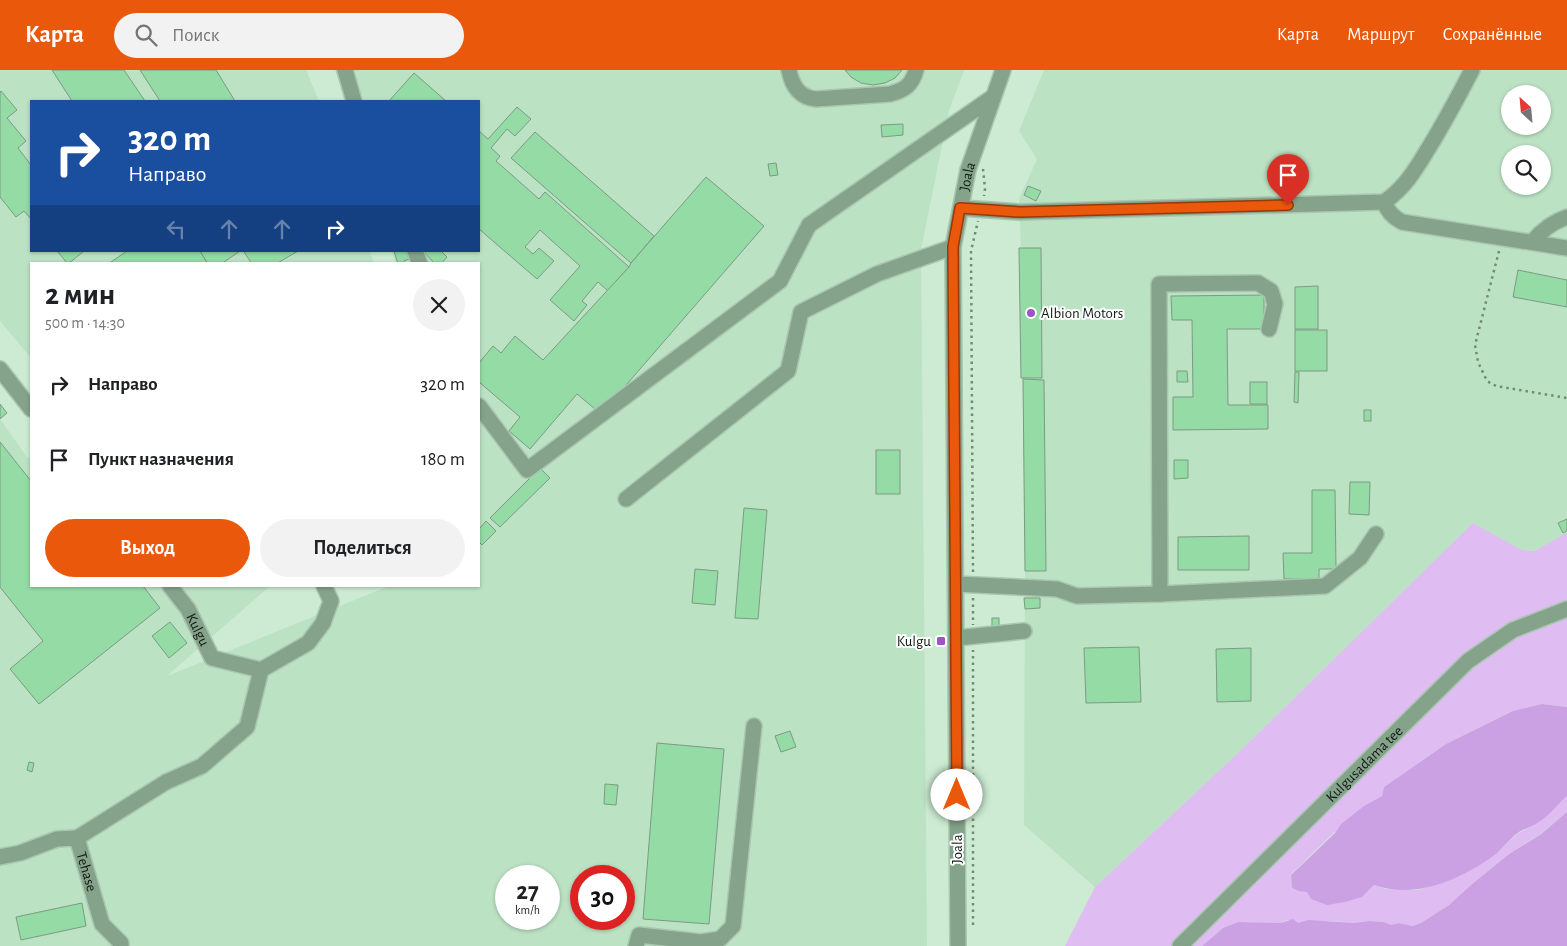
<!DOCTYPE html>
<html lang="ru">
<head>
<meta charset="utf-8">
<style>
	:root { --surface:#fff; --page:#f2f2f2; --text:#202124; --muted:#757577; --accent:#ea580c }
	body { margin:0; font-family:"Alegreya Sans",sans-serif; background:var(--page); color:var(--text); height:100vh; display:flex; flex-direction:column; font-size:19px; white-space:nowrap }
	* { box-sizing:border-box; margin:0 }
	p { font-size:16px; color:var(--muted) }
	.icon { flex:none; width:28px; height:28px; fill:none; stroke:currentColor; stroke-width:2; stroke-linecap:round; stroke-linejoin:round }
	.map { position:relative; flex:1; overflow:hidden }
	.side { position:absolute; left:30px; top:192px; width:450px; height:325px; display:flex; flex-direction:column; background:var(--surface); border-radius:0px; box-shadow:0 1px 4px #0004 }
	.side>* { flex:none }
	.guide { position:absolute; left:30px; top:30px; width:450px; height:152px; border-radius:0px; box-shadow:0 1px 4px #0004; background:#1a4fa0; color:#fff; overflow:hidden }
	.needle { width:32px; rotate:334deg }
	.controls { position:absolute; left:1501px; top:15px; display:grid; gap:10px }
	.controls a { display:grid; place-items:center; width:50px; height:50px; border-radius:50%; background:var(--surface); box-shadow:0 1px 4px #0004; font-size:25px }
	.speed { position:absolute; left:495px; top:795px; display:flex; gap:10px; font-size:25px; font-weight:700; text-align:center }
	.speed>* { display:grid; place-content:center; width:65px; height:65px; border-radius:50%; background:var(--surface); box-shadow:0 1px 4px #0004; line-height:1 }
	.speed small { font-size:12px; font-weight:400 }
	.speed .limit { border:8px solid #d22; background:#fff; color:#111 }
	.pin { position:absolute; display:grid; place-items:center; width:42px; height:42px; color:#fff; margin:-51px -21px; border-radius:50% 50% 50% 0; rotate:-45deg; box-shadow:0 0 5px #0007 }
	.pin .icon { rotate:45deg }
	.me { position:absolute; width:55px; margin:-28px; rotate:0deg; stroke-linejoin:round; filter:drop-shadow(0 0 4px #0008) }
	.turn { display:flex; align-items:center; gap:18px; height:105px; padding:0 15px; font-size:22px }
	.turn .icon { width:65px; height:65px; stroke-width:2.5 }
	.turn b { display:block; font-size:35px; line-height:42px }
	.lanes { display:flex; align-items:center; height:48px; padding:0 15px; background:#0003; justify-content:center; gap:25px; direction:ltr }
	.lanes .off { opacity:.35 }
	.round { display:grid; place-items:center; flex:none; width:52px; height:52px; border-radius:26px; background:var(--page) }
	.headline { display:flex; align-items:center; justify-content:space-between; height:85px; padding:0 15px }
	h1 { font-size:30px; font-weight:700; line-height:38px }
	.button { display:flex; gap:10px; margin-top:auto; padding:10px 15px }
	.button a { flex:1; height:58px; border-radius:30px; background:var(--accent); color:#fff; font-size:20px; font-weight:700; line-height:58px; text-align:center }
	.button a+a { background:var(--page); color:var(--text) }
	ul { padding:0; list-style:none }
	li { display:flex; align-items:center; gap:15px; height:75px; padding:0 15px }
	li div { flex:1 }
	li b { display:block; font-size:19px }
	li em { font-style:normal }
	header { display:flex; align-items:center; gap:30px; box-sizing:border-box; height:70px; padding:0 25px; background:var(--accent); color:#fff }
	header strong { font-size:24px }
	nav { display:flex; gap:28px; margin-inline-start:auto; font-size:18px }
	.search { width:350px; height:45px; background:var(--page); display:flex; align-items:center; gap:12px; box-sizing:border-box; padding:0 18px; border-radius:28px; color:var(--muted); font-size:19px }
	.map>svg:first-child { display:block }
</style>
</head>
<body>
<header>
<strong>Карта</strong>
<div class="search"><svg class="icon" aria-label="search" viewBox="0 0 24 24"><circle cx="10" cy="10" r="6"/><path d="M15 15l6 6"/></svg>Поиск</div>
<nav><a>Карта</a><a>Маршрут</a><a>Сохранённые</a></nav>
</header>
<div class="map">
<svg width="1567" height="876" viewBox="0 0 1567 876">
	<rect width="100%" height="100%" fill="#ccebd2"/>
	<g fill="#bce2c4" fill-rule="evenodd">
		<path d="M0 0H306L319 31H31V181H370L374 194H31V288L0 251Z"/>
		<path d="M335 0H964L949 41 921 180 927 876H0V349L27 387 31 388V516H270L167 606 389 516H479V194H396L392 181H479V31H345ZM506 806H549V849H506ZM581 806H624V849H581Z"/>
		<path d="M1044 0H1567V463L1534 481 1522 480 1473 454 1240 681 1095 817 1024 755 1025 501 1021 177 1019 129 1037 89 1019 61ZM1510 24H1542V56H1510ZM1510 84H1542V116H1510Z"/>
	</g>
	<path fill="#dfbdf3" d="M1473 453 1522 480 1534 481 1567 463V637L1542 634 1513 641 1446 674 1384 717 1382 726C1347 746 1320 777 1291 804L1292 818 1298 821 1362 827 1374 815 1385 819 1418 820 1446 811 1498 782 1517 764 1541 751 1567 726V742L1540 764 1509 784 1471 815 1449 835 1421 853 1413 856 1399 853 1391 855 1384 852 1369 851 1354 853 1329 851 1298 853 1287 850 1281 853 1238 852 1223 858 1202 876H1065L1095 817 1240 681Z"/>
	<g fill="#cca1e3">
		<path d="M1542 634 1567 637V726C1558 734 1549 746 1539 752 1532 757 1522 759 1515 765 1508 771 1503 778 1496 784 1462 809 1416 830 1374 815L1362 827 1345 832 1327 835 1311 829 1307 822 1298 821 1292 818 1291 805 1335 763 1341 754 1364 736 1382 726 1384 717 1446 674 1513 641Z"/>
		<path d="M1567 742V876H1202L1223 858 1238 852 1281 853 1293 849 1298 853 1308 850 1354 853 1369 851 1384 852 1391 855 1399 853 1413 856 1421 853 1449 835 1471 815 1509 784 1541 764Z"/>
	</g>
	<g fill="#94dba5" stroke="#7d9a83">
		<path d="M52 0H124L145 31H72Z"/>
		<path d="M140 0H216L235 31H160Z"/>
		<path d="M845 0H902L895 8 885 13 873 15 861 13 851 7Z"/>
		<path d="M414 3 446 31H389Z"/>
		<path d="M1 21 17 40 7 48 26 71 18 78 31 95V149L24 141 16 147 0 127V22Z"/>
		<path d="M517 37 531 49 515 66 507 59 491 78 500 86 496 91 539 129 545 122 629 197 608 221 598 212 582 231 587 235 574 251 550 230 580 196 540 160 525 177 533 184 539 178 554 191 537 209 479 159V61L488 69Z"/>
		<path d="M903 54V65L882 67 881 55Z"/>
		<path d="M535 62 654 166 631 193 511 88Z"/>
		<path d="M776 93 778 105 770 106 768 94Z"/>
		<path d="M706 107 764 156 601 344 577 324 530 379 509 361 520 347 479 312V293L493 276 501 283 515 266 543 290 629 197 631 193Z"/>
		<path d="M1028 116 1041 121 1036 131 1024 125Z"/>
		<path d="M1019 178H1041L1042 308H1021Z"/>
		<path d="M57 181H84L68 194Z"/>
		<path d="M127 181H200L208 194H108Z"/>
		<path d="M200 181H240L221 194H208Z"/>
		<path d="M246 181H298L276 194H252L244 182Z"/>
		<path d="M394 181H406L409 189 404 191 405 194H398Z"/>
		<path d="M423 181H441L447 187 441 194H435Z"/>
		<path d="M1518 200 1567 210V237L1513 227Z"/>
		<path d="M1318 216V259H1295V217Z"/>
		<path d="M1264 225V259H1227L1228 335H1268V359L1173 360V327H1193L1192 250H1172L1171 226Z"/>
		<rect x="1295" y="260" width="32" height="41"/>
		<path d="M1177 301H1187L1188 312H1177Z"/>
		<path d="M1295 302H1299L1298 333 1294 332Z"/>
		<path d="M1023 309 1044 310 1046 501H1025Z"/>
		<rect x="1250" y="312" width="17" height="22"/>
		<path d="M0 334 7 343 0 349Z"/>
		<rect x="1364" y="340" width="7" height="11"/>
		<path d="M0 372 31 411V516H143L160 538 39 634 10 599 43 571 0 517Z"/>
		<rect x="876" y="380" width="24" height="44"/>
		<path d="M1174 390H1188V408L1174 409Z"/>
		<path d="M540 398 550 408 500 457 490 448Z"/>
		<path d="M1350 412H1370L1369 445 1349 444Z"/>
		<path d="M1312 420H1335L1336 499H1319V509H1284L1283 483H1312Z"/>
		<path d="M744 438 767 440 758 549 735 548Z"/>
		<path d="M1567 449V461L1563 463 1558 453Z"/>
		<path d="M486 451 496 461 482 475 479 472V459Z"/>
		<path d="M1249 466V500H1178V467Z"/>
		<path d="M695 499 718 501 715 535 692 533Z"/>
		<path d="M1024 528H1040V538L1025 539Z"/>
		<rect x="992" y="548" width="7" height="10"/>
		<path d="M170 552 187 573 169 588 152 566Z"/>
		<path d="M1139 577 1141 632 1086 633 1084 578Z"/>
		<path d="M1251 578V631L1217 632 1216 579Z"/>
		<path d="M790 661 796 677 781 682 775 666Z"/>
		<path d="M657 673 724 679 709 854 643 849Z"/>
		<path d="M29 692 34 693 32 702 27 700Z"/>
		<path d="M605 714 618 715 616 735 604 734Z"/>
		<path d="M82 833 86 856 21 870 16 847Z"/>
	</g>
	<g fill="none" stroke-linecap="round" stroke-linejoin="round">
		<g stroke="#aac6b0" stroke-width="18">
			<g id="minor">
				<path d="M345 0 354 31"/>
				<path d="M789 0C792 16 799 27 816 29L890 24C905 20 912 15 916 0"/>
				<path d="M1384 132C1388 142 1393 147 1402 152L1567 178"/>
				<path d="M961 138 1020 142 1384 132C1404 119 1416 99 1428 79 1444 53 1458 27 1472 0"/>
				<path d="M1532 172C1542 160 1552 152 1567 147"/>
				<path d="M415 181 420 194"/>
				<path d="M0 299 31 339"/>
				<path d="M479 336 527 400 780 211 809 155 993 27"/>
				<path d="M626 429 788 301 801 242 877 204 953 177"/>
				<path d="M956 514 1057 519 1077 526 1160 524 1159 214 1258 213 1271 221 1275 234 1269 259"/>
				<path id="s1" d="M170 516 188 539 212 588 261 600"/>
				<path d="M1160 524 1325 516 1360 488 1376 464"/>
				<path d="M956 568 1024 561"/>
				<path d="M77 768 166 712 202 696 247 657 261 600 308 573 323 553 331 531 324 516"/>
				<path id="s2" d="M0 787 20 783 57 769 77 768 102 854 121 873V876"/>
				<path d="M636 876 639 865 701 872 720 869 733 856 754 656"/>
				<path id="s3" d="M958 876 953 177 968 100 1003 0"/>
				<path id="s4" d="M1180 876 1468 591 1513 560 1567 539"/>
			</g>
		</g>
		<g stroke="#748a79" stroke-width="2.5" stroke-dasharray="2.5 4" stroke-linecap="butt">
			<path d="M983 99 985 119 984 126"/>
			<path d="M1499 181 1475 275 1478 292 1487 311 1496 316 1567 328"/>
			<path d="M973 502 971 181 978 151"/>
			<path d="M973 528V555"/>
			<path d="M973 855V580"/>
		</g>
		<use href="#minor" stroke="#85a28b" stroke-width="15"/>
	</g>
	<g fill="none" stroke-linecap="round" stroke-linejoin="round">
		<g stroke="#983908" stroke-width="12">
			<path id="route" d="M957 725 953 177 960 138 1020 142 1288 135"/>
		</g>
		<use href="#route" stroke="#ea580c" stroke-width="9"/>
	</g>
	<g fill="#9f53c5" stroke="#fff" stroke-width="2">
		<circle cx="1031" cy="243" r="5"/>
		<rect x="936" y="566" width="10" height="10" rx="2.5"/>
	</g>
	<g text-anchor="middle" stroke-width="4" stroke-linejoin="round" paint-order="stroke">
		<g font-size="15" fill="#101b13" stroke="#fff">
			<text dy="5" stroke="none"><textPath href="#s3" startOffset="771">Joala</textPath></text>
			<text dy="5" stroke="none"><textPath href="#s1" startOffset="52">Kulgu</textPath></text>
			<text dy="5" stroke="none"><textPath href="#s4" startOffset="259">Kulgusadama tee</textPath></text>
			<text transform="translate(957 779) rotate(-90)" y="5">Joala</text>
			<text dy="5" stroke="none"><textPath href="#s2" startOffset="115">Tehase</textPath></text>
		</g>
		<g font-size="15" fill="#101b13" stroke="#fff" text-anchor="start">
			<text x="1041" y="248">Albion Motors</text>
			<text x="931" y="576" text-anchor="end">Kulgu</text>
		</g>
	</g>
</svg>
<div class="controls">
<a><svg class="needle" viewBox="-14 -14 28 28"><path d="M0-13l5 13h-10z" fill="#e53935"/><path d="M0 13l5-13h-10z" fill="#757577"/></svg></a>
<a><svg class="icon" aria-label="search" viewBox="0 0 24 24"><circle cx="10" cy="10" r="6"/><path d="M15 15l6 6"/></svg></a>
</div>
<div class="speed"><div>27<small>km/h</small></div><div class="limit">30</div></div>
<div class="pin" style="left:1288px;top:135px;background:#d93025"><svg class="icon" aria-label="arrive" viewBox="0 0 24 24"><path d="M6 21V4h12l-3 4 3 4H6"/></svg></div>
<svg class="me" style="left:957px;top:725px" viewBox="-20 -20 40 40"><circle r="19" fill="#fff"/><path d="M0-13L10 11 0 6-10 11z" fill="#ea580c"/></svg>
<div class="guide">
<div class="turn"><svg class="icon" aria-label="right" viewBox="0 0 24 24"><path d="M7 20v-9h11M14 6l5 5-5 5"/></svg><div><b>320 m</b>Направо</div></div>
<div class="lanes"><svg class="icon off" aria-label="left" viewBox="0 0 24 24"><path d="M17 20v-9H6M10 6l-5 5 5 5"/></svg><svg class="icon off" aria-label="ahead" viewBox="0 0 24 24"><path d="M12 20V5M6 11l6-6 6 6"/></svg><svg class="icon off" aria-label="ahead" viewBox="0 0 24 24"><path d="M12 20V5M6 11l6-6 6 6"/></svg><svg class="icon" aria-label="right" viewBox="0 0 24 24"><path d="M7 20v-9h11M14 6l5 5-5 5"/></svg></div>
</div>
<section class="side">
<div class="headline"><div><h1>2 мин</h1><p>500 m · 14:30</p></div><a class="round"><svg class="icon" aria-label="close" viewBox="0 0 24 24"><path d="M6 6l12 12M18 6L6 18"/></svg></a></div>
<ul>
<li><svg class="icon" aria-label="right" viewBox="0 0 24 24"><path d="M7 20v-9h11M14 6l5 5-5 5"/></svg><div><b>Направо</b></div><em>320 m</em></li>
<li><svg class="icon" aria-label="arrive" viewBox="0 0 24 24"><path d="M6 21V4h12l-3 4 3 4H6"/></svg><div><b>Пункт назначения</b></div><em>180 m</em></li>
</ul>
<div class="button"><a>Выход</a><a>Поделиться</a></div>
</section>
</div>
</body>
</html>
